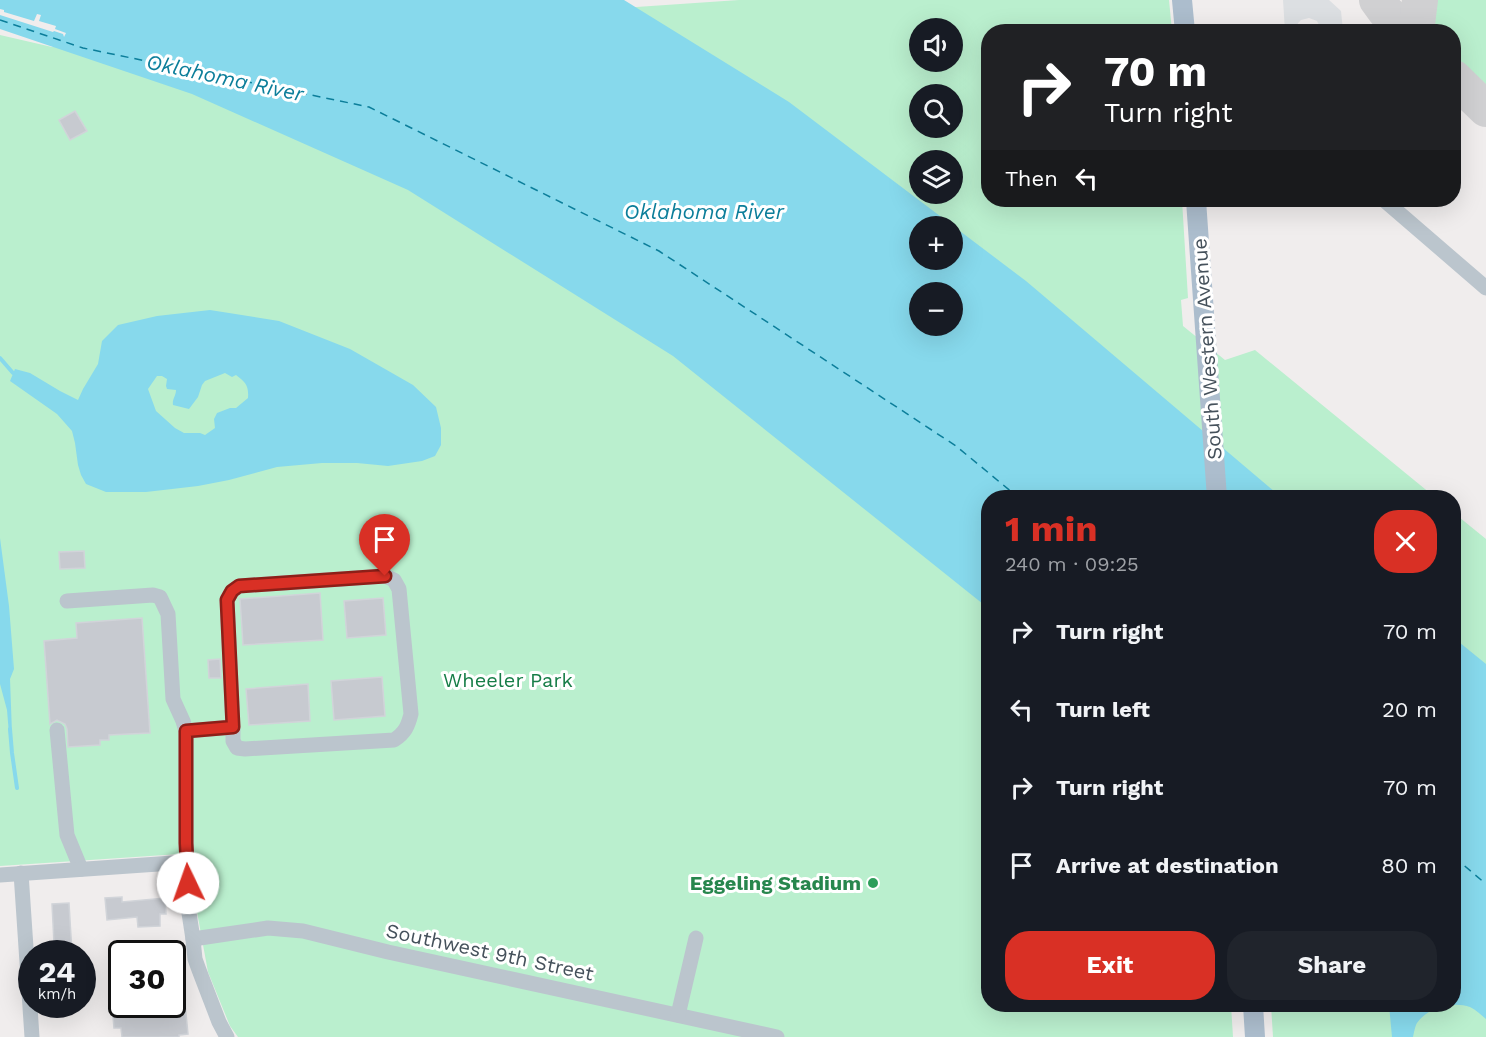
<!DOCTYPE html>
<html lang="en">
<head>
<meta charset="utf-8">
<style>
	:root { --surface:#171b24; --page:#20242c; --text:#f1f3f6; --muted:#9ea1a6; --accent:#d93025 }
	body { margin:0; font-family:"Work Sans",sans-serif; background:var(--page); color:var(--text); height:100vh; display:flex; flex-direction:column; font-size:22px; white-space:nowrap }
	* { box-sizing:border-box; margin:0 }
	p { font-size:20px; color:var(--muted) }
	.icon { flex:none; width:33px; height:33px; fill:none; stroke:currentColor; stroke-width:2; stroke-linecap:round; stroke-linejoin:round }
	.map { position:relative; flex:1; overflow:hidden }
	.drawer { position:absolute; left:981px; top:490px; width:480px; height:522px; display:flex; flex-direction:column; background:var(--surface); border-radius:24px; box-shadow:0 6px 24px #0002 }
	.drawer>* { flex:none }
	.banner { position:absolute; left:981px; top:24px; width:480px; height:183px; border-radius:24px; box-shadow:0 6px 24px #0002; background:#202124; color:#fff; overflow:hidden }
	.fabs { position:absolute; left:909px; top:18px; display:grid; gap:12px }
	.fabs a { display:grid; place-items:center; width:54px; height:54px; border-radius:50%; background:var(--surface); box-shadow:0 6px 24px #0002; font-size:30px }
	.speed { position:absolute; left:18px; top:940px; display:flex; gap:12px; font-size:30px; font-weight:700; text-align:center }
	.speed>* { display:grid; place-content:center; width:78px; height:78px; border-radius:50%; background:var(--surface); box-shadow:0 6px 24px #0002; line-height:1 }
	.speed small { font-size:15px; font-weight:400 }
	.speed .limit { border:3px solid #111; border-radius:9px; background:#fff; color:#111 }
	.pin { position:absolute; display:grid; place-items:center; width:51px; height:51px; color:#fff; margin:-62px -26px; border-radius:50% 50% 50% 0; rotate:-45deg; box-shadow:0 0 6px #0007 }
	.pin .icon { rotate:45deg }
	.me { position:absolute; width:66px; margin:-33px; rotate:357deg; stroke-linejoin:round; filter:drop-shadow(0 0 4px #0008) }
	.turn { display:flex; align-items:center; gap:21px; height:126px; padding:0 24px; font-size:27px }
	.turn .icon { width:78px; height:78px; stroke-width:2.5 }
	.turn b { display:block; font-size:42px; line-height:51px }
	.then { display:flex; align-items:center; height:57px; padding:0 24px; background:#0003; gap:12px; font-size:22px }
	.round { display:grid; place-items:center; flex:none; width:63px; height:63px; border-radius:24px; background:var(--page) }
	.head { display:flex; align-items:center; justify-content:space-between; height:102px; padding:0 24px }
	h1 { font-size:36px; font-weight:700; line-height:45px; color:var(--accent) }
	.primary-button { display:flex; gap:12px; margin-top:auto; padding:12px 24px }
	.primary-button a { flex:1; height:69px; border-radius:24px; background:var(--accent); color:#fff; font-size:24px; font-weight:700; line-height:69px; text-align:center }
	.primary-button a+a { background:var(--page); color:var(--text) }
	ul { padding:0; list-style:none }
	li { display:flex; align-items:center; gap:18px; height:78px; padding:0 24px }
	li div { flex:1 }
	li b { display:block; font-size:22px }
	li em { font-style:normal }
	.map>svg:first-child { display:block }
</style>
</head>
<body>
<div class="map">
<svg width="1486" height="1037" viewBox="0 0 1486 1037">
	<rect width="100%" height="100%" fill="#f0eded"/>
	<path fill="#dcdfe2" d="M1283 0H1329L1341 11 1343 31H1321L1319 25 1317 21 1309 18 1301 20 1298 23 1296 31H1285Z"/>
	<g fill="#baefce" fill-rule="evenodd">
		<path d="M739 0H1169L1172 31 988 32V200H1182L1188 298 1181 300 1183 326 1225 360 1255 350 1436 498H988V1005H1231L1233 1037H238L230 1026 208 972 197 912 195 853 0 866V35L52 47ZM920 28H952V62H920ZM920 94H952V128H920ZM920 160H952V194H920ZM920 226H952V260H920ZM920 292H952V326H920Z"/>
		<path d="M1431 0H1486V92L1454 62V32L1426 31 1423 20Z"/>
		<path d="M1454 513 1486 539V1037H1273L1271 1005H1454Z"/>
	</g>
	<g fill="#87d9ec" fill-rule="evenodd">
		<path d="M0 0H624L789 102 1026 281 1282 498H988V608L673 356 408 190 192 94 0 29ZM920 226H952V260H920ZM920 292H952V326H920Z"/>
		<path d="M210 310 279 321 350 349 413 385 436 407 441 428V445L435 456 422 461 388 466 357 463H322L277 467 229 480 198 486 146 492H106L86 484 81 475 78 465 75 443 72 431 57 414 10 381 15 369 30 373 60 391 78 400 83 389 98 364 102 341 118 325 157 316ZM225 373 232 377 236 375C245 382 249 385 248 398L236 408H230L217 413 214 419 215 428 205 435 200 433H184L175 428 156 411 148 389 157 376H162L167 379 166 386 167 389 176 390C176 396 172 399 173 405L189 409 198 397 202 385 205 381Z"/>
		<path d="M0 538 9 606 14 669 10 679 12 733 9 734 7 710 0 684Z"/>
		<path d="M1454 638 1486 664V1019C1481 1015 1476 1010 1470 1007 1453 1001 1428 1007 1417 1023 1415 1026 1414 1033 1413 1037H1392L1389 1005H1454Z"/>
	</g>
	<path fill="#f0eded" d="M0 9 4 10V12L34 21 37 14 41 15 39 21 56 26 55 29 66 33 64 37 63 34 54 31 53 32 0 15Z"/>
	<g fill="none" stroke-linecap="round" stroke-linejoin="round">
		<g stroke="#87d9ec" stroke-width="4">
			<path d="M0 358 13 373"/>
			<path d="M10 729 12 753 17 788"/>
		</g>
		<g stroke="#0c7e9a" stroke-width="1.5" stroke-dasharray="8 6" stroke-linecap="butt">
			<path d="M0 20 83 48 369 107 659 251 956 446 1019 498"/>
			<path d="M1454 857 1486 884"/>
		</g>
		<g stroke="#d0d0d2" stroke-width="36">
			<path d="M1377 0 1385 11 1407 32"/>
			<path d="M1416 32 1420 0"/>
			<path d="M1454 78 1486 109"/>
		</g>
	</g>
	<g fill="#c7cad0" stroke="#d1d4d9" stroke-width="1.5">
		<path d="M75 111 87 131 70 140 59 120Z"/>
		<path d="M84 551 85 568 60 569 59 552Z"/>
		<path d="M320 593 323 640 243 645 240 599Z"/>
		<path d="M383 598 386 635 347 638 344 601Z"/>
		<path d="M142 618 150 733 109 735V740H100V745L68 747 67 729 65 724 57 720 50 724 44 641 77 638 76 623Z"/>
		<path d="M220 659 221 678H209L208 660Z"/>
		<path d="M382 677 385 716 334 720 331 681Z"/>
		<path d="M308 684 310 721 249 725 246 689Z"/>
		<path d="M122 897V902L165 898 166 914H160V926L138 927 137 917 107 920 105 898Z"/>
		<path d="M69 903 72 954H61L60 943H54L52 904Z"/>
		<path d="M185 1004 188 1034 179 1035V1037H122L121 1028H114L112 1005H138L139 1016 166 1013 165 1011H170L169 1005Z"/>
	</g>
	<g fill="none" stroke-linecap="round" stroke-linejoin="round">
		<g stroke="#bbc5cd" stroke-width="15">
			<path d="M1384 200 1486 288"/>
			<path d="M67 601 153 595 160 597 168 614 173 699 183 721 186 731V842L189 913 193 939 195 959 199 970 219 1022 227 1037"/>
			<path d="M57 730 67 835 81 869"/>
			<path d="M186 731 233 727V741L237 748 245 749 394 740C405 733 408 726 411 714L399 589 394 580 385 576 239 586 232 591 227 600 233 727"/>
			<path d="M21 873 32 1037"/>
			<path d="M0 875 187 862"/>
			<path d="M193 939 268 928 303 931 388 952 777 1037"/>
			<path d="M678 1015 696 938"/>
		</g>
		<g stroke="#acbdcd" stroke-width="20">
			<path d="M1182 0 1185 32"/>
			<path d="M1196 200 1217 498"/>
			<path d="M1253 1005 1255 1037"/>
		</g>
	</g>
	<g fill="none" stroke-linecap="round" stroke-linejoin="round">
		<g stroke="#8d1f18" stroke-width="15">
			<path id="route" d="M188 883 186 843V731L233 727 227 600 232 591 239 586 385 576"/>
		</g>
		<use href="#route" stroke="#d93025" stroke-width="10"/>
	</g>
	<circle fill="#2e9e5b" stroke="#fff" stroke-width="2" cx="873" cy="883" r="6"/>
	<g text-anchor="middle" stroke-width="6" stroke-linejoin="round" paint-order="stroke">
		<g font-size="20" fill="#45515b" stroke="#fff">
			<text transform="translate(1207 349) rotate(-94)" y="7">South Western Avenue</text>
			<text transform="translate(490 952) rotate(12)" y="7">Southwest 9th Street</text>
		</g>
		<g font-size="20" fill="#167d47" stroke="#fff">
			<text x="508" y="687">Wheeler Park</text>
		</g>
		<g font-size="20" font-weight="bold" fill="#27864d" stroke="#fff" text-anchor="end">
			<text x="861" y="890">Eggeling Stadium</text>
		</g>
		<g font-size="21" font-style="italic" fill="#0c7e9a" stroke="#fff">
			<text transform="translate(225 78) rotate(12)" y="7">Oklahoma River</text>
			<text x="704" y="219">Oklahoma River</text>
		</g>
	</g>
</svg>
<div class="fabs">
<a><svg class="icon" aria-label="sound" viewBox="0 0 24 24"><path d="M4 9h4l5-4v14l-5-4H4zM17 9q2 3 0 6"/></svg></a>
<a><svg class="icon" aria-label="search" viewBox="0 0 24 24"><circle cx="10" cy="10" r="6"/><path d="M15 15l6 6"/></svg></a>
<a><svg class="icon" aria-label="layers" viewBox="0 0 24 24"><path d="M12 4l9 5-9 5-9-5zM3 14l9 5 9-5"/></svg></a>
<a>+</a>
<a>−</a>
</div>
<div class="speed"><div>24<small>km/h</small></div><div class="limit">30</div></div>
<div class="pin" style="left:385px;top:576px;background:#d93025"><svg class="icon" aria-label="arrive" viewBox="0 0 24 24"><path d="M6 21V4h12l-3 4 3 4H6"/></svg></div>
<svg class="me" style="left:188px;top:883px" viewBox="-20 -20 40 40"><circle r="19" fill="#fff"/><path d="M0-13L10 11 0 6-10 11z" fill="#d93025"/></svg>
<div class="banner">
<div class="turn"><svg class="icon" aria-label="right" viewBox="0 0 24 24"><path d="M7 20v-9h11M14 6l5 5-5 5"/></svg><div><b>70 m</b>Turn right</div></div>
<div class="then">Then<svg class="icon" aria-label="left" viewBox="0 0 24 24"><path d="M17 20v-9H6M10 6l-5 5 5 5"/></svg></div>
</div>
<section class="drawer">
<div class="head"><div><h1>1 min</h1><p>240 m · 09:25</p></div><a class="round" style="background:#d93025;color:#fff"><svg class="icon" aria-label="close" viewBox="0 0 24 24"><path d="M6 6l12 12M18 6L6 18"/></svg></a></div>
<ul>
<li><svg class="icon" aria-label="right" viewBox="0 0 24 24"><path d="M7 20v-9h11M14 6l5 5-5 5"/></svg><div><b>Turn right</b></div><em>70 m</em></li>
<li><svg class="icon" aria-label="left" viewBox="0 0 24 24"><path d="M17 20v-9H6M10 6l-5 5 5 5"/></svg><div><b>Turn left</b></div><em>20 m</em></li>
<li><svg class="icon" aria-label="right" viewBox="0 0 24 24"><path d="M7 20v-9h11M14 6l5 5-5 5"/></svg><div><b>Turn right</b></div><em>70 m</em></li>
<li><svg class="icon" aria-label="arrive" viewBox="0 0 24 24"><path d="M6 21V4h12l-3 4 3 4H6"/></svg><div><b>Arrive at destination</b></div><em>80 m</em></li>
</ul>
<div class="primary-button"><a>Exit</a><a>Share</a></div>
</section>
</div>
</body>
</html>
